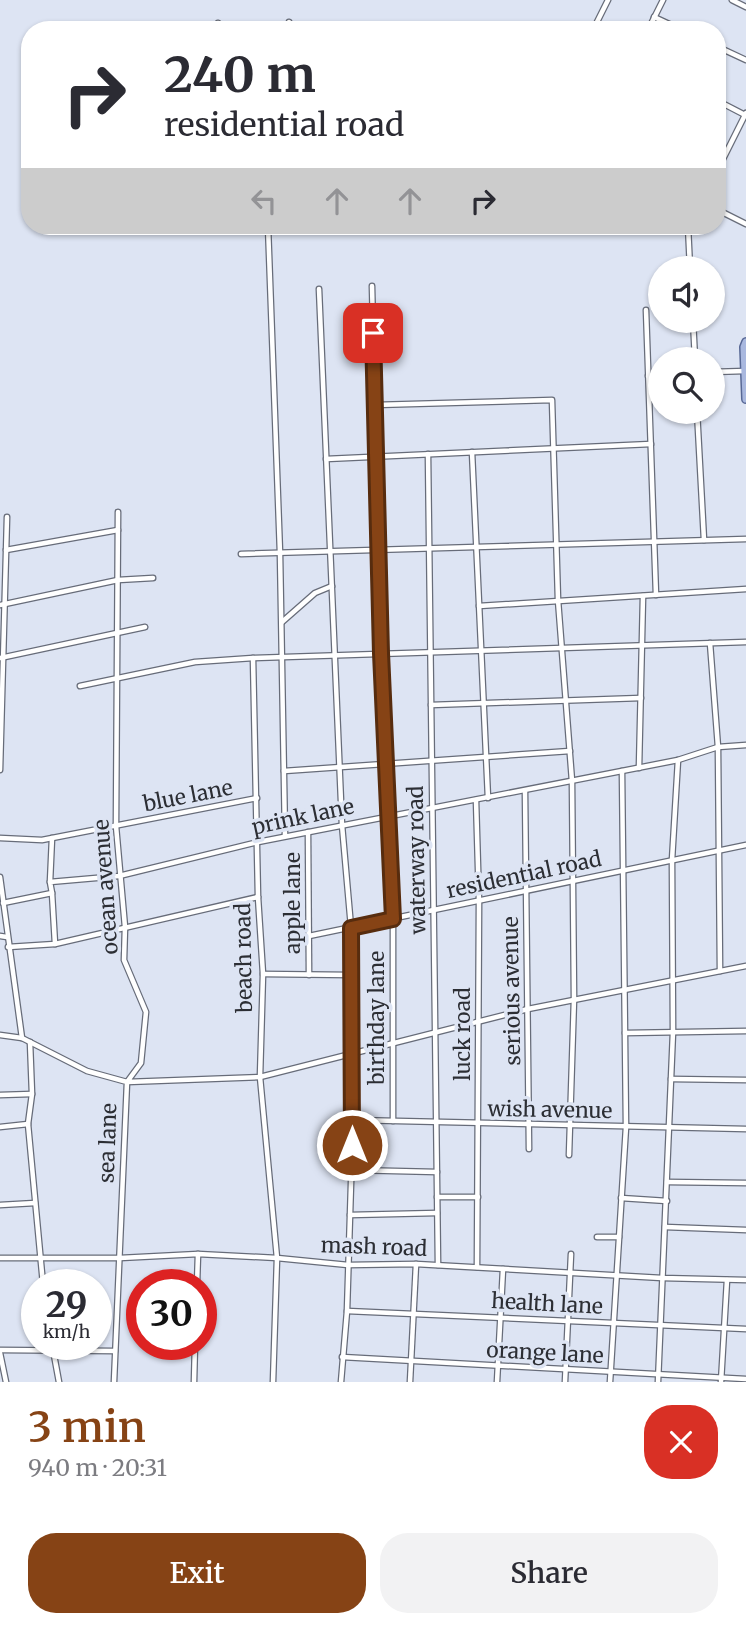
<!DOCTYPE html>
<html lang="en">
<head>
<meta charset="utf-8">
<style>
	:root { --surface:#fff; --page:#f2f2f3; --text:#2b2b33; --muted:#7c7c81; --accent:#864315 }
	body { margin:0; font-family:Merriweather,serif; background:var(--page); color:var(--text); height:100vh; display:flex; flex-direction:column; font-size:26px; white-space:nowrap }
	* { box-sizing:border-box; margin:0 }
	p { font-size:23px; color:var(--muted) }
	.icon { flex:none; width:38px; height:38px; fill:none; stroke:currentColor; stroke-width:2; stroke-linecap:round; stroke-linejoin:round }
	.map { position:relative; height:1382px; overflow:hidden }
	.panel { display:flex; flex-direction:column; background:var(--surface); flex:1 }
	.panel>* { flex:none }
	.guide { position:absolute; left:21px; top:21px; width:705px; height:214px; border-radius:28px; box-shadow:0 2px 5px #0004; background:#fff; color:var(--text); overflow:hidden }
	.tools { position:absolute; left:648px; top:256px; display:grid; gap:14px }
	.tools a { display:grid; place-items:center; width:77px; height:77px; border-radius:50%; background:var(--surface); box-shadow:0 2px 5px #0004; font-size:35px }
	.speed { position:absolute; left:21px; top:1269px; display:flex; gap:14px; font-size:35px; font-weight:700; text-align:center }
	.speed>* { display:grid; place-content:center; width:91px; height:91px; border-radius:50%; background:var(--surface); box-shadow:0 2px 5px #0004; line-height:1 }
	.speed small { font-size:18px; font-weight:400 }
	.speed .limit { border:10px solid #d22; background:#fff; color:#111 }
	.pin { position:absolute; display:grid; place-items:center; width:60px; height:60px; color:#fff; margin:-30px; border-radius:14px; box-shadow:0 4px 10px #0006 }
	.me { position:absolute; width:77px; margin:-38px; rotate:0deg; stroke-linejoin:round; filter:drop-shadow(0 0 5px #0008) }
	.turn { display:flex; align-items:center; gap:24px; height:147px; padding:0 28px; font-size:32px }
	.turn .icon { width:91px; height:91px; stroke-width:2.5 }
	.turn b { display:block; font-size:49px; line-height:60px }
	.lanes { display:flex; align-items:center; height:66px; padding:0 28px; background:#0003; justify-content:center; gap:35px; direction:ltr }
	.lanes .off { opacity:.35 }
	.round { display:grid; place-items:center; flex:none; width:74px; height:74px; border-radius:28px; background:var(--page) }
	.head { display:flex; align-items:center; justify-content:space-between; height:119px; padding:0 28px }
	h1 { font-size:42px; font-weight:600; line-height:52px; color:var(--accent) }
	.action { display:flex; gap:14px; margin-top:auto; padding:14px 28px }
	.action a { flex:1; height:80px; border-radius:28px; background:var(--accent); color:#fff; font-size:28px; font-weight:600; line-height:80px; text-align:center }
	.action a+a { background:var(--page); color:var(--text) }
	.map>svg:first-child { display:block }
</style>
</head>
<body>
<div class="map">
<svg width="746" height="1382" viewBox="0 0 746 1382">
	<rect width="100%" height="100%" fill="#dde4f3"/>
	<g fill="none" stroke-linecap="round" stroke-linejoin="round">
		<g stroke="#676c79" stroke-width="7">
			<g id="street">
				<path d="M732 0 746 7"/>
				<path d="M654 17 682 30"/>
				<path d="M217 30 218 23"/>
				<path d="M288 30 289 22"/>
				<path d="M593 30 608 0"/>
				<path d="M648 30 663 0"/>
				<path d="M718 47 746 60"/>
				<path d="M718 57 722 49"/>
				<path d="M718 101 745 115"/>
				<path d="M718 169 746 113"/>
				<path d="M718 210 746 224"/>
				<path d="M268 226 280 553 285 836"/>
				<path d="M688 226 690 268"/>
				<path d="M372 286 381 653 393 919V1121"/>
				<path d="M319 289 342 825 351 927 353 1120 347 1311 341 1382"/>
				<path d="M646 310 656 595"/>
				<path d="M693 320 695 359"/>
				<path d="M712 372 745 371"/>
				<path d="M648 376 660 375"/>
				<path d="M375 405 552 400 558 600 572 781 574 999 569 1155"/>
				<path d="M697 411 704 540"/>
				<path d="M472 452 488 798"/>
				<path d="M428 454 438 1265"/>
				<path d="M326 459 651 444"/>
				<path d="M118 512 116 826 125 927 124 960 146 1012 141 1063 127 1082 260 1077 528 1009 746 966"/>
				<path d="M6 550 118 530"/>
				<path d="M241 554 746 539"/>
				<path d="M0 605 118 580 153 578"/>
				<path d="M479 606 746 589"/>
				<path d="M282 622 315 593 332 586"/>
				<path d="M710 643 718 747 720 971"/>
				<path d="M0 658 145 627"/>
				<path d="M253 658 258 897 263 974 260 1077 277 1258 273 1382"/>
				<path d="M80 686 195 662 253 658 746 642"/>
				<path d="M431 705 641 698"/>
				<path d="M639 768 643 596"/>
				<path d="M0 770 7 517"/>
				<path d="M284 771 570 751"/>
				<path d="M525 791 529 1149"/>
				<path d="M476 800 479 901 477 1267"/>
				<path d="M308 832 309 975"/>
				<path d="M0 838 42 840 257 798"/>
				<path d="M0 877 22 1038"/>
				<path d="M50 882 52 838"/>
				<path d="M52 893 55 944"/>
				<path d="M3 903 52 893 50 882 119 876 258 842 678 760 718 747 746 745"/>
				<path d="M0 936 7 937"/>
				<path d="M309 936 746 845"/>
				<path d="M8 947 55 944 258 897"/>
				<path d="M263 974 351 975"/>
				<path d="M625 1033 746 1031"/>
				<path d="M0 1035 22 1038 87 1071 127 1082 114 1382"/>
				<path d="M30 1042 32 1094 28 1124 43 1284"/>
				<path d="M671 1079 746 1080"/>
				<path d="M0 1095 32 1094"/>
				<path d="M353 1120 746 1129"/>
				<path d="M0 1127 28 1124"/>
				<path d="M352 1170 437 1172"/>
				<path d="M667 1182 746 1183"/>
				<path d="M437 1197H478"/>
				<path d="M621 1198 667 1201"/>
				<path d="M0 1205 35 1203"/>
				<path d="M350 1215 437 1213"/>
				<path d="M665 1227 746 1230"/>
				<path d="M597 1237H619"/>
				<path d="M0 1258H120L198 1254 277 1258 348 1265 416 1264 662 1278 746 1280"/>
				<path d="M197 1284 198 1254"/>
				<path d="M347 1311 746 1329"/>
				<path d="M52 1344 59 1382"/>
				<path d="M0 1350 115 1351"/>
				<path d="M0 1353 6 1382"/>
				<path d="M342 1357 746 1379"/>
				<path d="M194 1382 195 1344"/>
				<path d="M410 1382 416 1264"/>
				<path d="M497 1382 503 1269"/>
				<path d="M565 1382 571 1254"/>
				<path d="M610 1382 626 1127 622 771"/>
				<path d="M658 1382 673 1032 672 860 678 760"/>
				<path d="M721 1382 727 1280"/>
			</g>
		</g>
		<g stroke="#586895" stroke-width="10">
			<path id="primary" d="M746 342 744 347 746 399"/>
		</g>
		<use href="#street" stroke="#fff" stroke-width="4.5"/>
		<use href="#primary" stroke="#a9b8df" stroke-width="7"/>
	</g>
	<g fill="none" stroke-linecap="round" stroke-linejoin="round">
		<g stroke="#572c0e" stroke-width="18">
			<path id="route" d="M352 1145 351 928 393 919 381 653 373 333"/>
		</g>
		<use href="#route" stroke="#864315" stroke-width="12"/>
	</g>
	<g text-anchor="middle" stroke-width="7" stroke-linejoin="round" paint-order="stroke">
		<g font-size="21" fill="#2c2e34" stroke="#dde4f3">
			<text transform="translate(188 796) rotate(-11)" y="7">blue lane</text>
			<text transform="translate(303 817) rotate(-12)" y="7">prink lane</text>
			<text transform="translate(417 860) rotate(-91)" y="7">waterway road</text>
			<text transform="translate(524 875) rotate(-12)" y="7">residential road</text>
			<text transform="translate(106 887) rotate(-94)" y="7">ocean avenue</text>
			<text transform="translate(293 903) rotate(-90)" y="7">apple lane</text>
			<text transform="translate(244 958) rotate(-91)" y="7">beach road</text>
			<text transform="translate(512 991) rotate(-91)" y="7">serious avenue</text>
			<text transform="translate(377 1018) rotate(-90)" y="7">birthday lane</text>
			<text transform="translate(463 1034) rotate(-90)" y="7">luck road</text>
			<text transform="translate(550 1110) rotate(1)" y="7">wish avenue</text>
			<text transform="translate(108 1143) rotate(-88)" y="7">sea lane</text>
			<text transform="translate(374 1247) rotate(2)" y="7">mash road</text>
			<text transform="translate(547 1304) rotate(3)" y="7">health lane</text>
			<text transform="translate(545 1353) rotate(3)" y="7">orange lane</text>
		</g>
	</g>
</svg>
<div class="tools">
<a><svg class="icon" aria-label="sound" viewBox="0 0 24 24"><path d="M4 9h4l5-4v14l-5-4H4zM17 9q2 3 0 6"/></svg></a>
<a><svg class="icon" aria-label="search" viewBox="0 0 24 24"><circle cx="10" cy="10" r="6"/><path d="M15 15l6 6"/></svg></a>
</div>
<div class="speed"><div>29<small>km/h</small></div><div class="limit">30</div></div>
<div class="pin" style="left:373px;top:333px;background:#d93025"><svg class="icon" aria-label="arrive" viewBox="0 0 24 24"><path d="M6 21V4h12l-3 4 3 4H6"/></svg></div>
<svg class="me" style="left:352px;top:1145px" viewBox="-20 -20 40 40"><circle r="17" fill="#864315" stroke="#fff" stroke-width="3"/><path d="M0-11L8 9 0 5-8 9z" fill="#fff"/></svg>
<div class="guide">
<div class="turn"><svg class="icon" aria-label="right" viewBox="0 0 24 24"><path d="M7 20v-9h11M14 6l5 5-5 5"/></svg><div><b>240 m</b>residential road</div></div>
<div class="lanes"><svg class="icon off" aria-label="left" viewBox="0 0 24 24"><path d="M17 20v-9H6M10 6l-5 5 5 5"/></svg><svg class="icon off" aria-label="ahead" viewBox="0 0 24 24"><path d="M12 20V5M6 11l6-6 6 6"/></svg><svg class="icon off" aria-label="ahead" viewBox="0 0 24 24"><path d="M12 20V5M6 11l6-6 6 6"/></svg><svg class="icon" aria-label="right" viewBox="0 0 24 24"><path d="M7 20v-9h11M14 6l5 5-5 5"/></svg></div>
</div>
</div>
<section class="panel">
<div class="head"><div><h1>3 min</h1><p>940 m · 20:31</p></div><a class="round" style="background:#d93025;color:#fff"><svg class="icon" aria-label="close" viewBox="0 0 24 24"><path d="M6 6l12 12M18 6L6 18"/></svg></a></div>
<div class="action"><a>Exit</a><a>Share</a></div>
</section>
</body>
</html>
